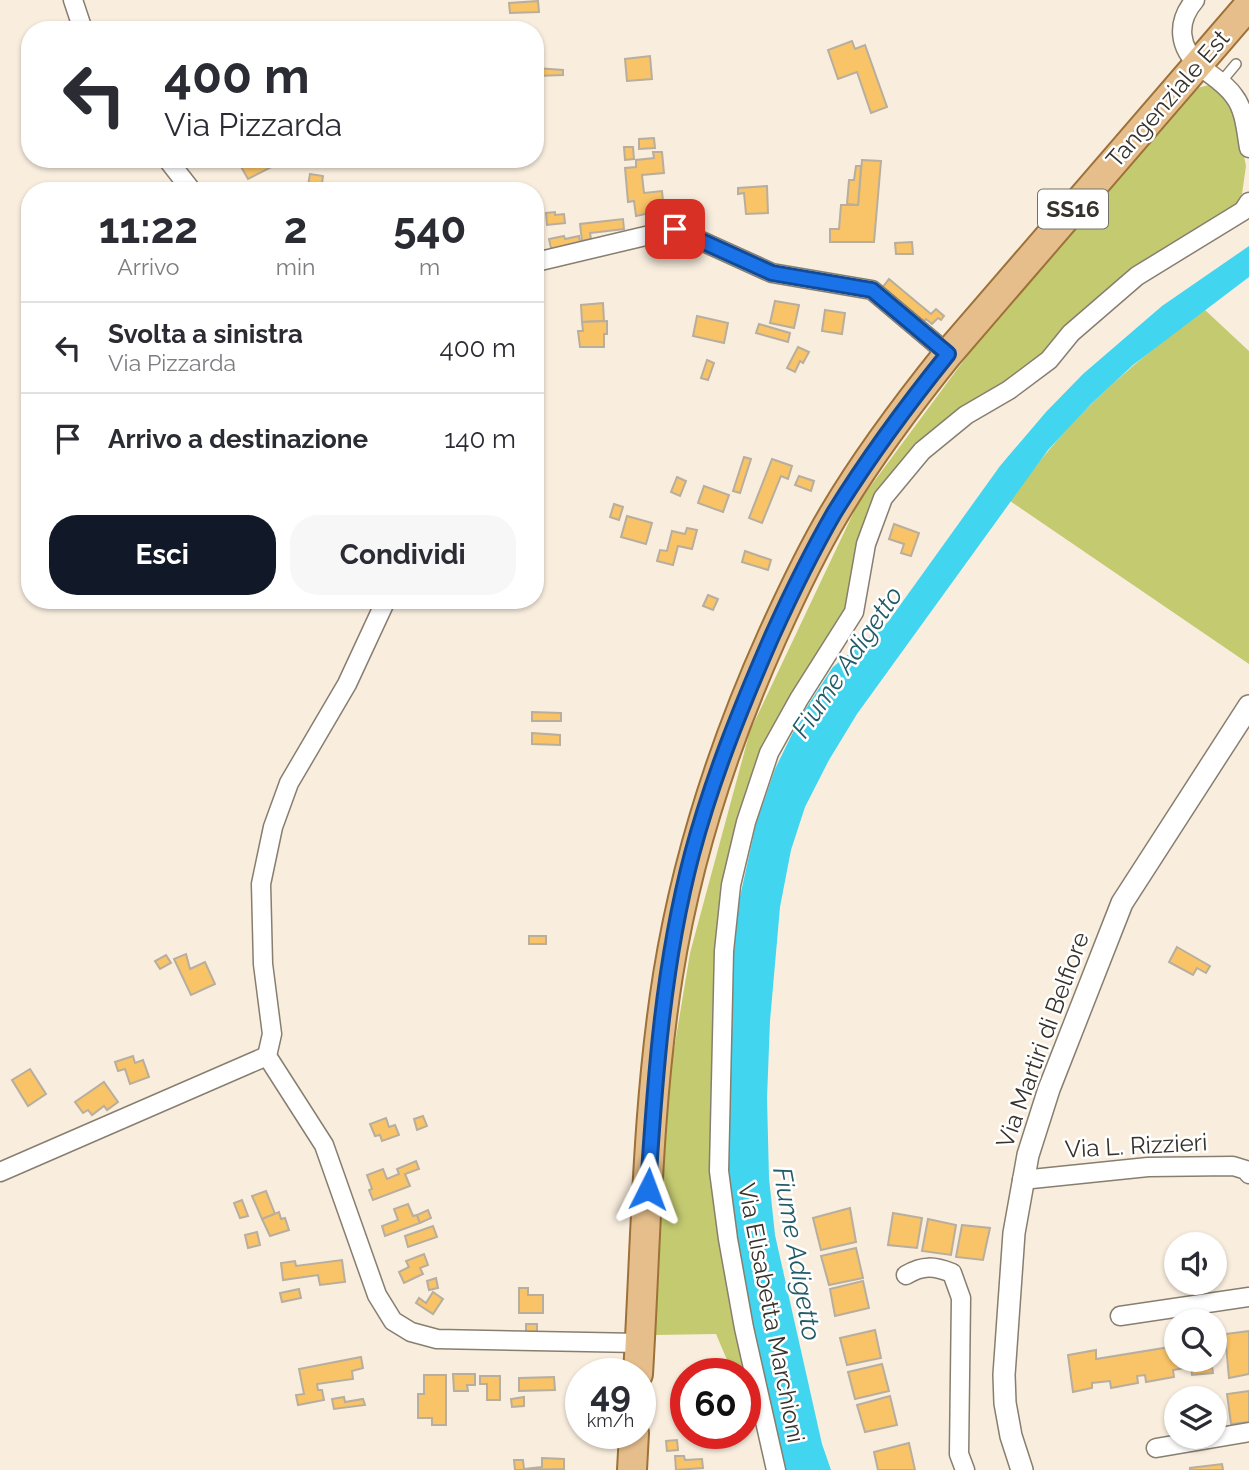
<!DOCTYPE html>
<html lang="it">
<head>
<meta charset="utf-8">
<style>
	:root { --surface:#fff; --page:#f7f7f7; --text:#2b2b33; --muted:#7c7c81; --line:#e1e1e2; --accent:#111827 }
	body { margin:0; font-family:Raleway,sans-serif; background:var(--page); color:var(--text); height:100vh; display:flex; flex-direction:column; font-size:26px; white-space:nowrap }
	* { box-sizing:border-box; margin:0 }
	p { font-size:23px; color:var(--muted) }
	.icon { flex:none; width:38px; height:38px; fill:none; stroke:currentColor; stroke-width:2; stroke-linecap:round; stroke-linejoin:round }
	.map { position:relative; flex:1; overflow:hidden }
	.sheet { position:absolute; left:21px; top:182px; width:523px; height:427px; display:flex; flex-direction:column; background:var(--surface); border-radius:28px; box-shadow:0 2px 5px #0004 }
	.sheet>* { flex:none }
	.guide { position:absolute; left:21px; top:21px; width:523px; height:147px; border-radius:28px; box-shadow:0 2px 5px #0004; background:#fff; color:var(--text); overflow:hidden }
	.fabs { position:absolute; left:1164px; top:1232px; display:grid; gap:14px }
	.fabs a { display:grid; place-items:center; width:63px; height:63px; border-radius:50%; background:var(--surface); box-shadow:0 2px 5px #0004; font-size:35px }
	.speed { position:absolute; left:565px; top:1358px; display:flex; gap:14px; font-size:35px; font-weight:700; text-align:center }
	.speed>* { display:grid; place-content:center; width:91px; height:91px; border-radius:50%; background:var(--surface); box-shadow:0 2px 5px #0004; line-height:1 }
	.speed small { font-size:18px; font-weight:400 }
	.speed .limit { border:10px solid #d22; background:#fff; color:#111 }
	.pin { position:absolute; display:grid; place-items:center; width:60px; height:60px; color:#fff; margin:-30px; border-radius:14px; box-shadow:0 4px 10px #0006 }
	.me { position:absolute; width:77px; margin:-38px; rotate:3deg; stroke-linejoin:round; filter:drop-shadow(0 0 5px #0008) }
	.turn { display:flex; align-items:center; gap:24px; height:147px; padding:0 28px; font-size:32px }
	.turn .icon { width:91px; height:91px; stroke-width:2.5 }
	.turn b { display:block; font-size:49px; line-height:60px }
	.eta { display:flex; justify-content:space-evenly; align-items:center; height:119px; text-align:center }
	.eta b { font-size:42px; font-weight:700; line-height:49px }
	.action { display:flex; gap:14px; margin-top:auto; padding:14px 28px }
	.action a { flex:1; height:80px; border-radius:28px; background:var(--accent); color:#fff; font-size:28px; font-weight:700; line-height:80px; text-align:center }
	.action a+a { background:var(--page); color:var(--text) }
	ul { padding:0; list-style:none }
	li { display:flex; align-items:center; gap:21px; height:91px; padding:0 28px; border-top:2px solid var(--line) }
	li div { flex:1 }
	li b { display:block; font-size:26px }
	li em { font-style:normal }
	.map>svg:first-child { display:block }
</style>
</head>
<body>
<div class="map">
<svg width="1249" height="1470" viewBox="0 0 1249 1470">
	<rect width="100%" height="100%" fill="#f9eede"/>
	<g fill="#c4ca70">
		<path d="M1209 85 1221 94 1235 111 1246 166 1242 194 1232 213 1177 244 1047 358 882 494 849 610 765 748 718 955 710 1118 716 1215 730 1307 752 1392 746 1387V1374H733L716 1334 655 1335 666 1098 690 953 750 731 858 503 1010 298 1197 88Z"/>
		<path d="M1205 310 1249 351V664L1010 501C1023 484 1035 466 1049 450 1094 396 1148 351 1205 310Z"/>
	</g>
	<path fill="#41d5f0" d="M1249 246V277L1133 365 1091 404 1048 450 857 714 829 760 805 807 791 850 780 907 770 1021 767 1098 769 1178 775 1235 822 1444 831 1470H786L758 1365 725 1182 730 982 736 915 756 824 775 769 801 716 833 667 888 622 1000 466 1046 412 1083 374 1162 306Z"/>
	<g fill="#f9c367" stroke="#b8ae9e" stroke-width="2">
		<path d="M538 1 539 12 510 13 509 3Z"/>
		<path d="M852 41 855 49 865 45 887 107 871 113 857 72 838 79 828 50Z"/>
		<path d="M650 56 652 79 627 81 625 59Z"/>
		<path d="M536 68 563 70V75L536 76Z"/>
		<path d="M654 138 655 148 639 149V139Z"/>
		<path d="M624 147H633L634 159 625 160Z"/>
		<path d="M653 152H662L664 173 642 175 644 193 662 191 664 210 636 216 634 201 628 202 625 168 636 167V160L654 158Z"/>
		<path d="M248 159H287L248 179 240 165Z"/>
		<path d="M862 160 881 161 874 242H830V229H839L841 205H858Z"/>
		<path d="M856 166H861L858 205 847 204 849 180H854Z"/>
		<path d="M310 174 323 176 321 191H307Z"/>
		<path d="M767 186 768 213 746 214 744 193 738 194V188Z"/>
		<path d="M555 212V215L564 214 565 223 547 225 546 213Z"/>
		<path d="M623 219 624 229 590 233 591 239 582 241 580 224Z"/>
		<path d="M564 236 565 239 579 236 581 247 552 253 549 239Z"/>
		<path d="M912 242 913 254H896L895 243Z"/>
		<path d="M889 279 931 314 936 309 944 316 941 320 938 318 932 324 926 319 923 322 882 288Z"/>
		<path d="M775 301 799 305 794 328 770 323Z"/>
		<path d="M603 303 604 321 582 322 581 305Z"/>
		<path d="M825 310 845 313 842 334 822 331Z"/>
		<path d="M697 316 728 323 724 343 693 336Z"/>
		<path d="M607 321V334H604V347H580L578 331H583L582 322Z"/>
		<path d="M759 324 790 333 788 342 756 333Z"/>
		<path d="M798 347 809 352 803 363 800 361 795 372 787 368Z"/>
		<path d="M707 360 714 363 708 380 701 378Z"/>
		<path d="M744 457 751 459 740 493 733 491Z"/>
		<path d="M772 459 792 466 788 479 781 476 762 523 749 518Z"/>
		<path d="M799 476 814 481 811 491 795 485Z"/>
		<path d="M677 477 686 481 680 496 671 492Z"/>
		<path d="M704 486 729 495 723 512 698 503Z"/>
		<path d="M614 504 623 507 619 520 610 517Z"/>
		<path d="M627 516 652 523 646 544 621 537Z"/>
		<path d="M894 524 919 533 911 556 901 553 904 544 889 539Z"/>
		<path d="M687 528 697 530 692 549 678 546 673 565 657 561 660 550 667 551 672 531 685 534Z"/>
		<path d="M745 551 771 560 768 570 742 562Z"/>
		<path d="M708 595 718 599 713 610 703 606Z"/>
		<path d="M532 712 561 713V721H532Z"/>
		<path d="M532 733 560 735V745L532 744Z"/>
		<rect x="529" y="936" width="17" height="8"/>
		<path d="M1177 947 1210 966 1206 973 1197 968 1193 975 1169 962Z"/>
		<path d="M186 954 190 969 205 962 215 984 191 995 174 959Z"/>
		<path d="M166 955 171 963 160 969 155 961Z"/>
		<path d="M133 1056 135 1063 143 1060 149 1077 130 1084 125 1069 118 1071 115 1062Z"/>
		<path d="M30 1069 46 1094 28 1106 12 1080Z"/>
		<path d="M104 1082 118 1102 107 1110 104 1106 92 1115 88 1110 83 1113 75 1102Z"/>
		<path d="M423 1116 427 1126 417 1130 414 1119Z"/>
		<path d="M386 1118 389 1127 395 1125 399 1135 382 1141 380 1135 375 1136 370 1124Z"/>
		<path d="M416 1161 419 1169 405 1174 410 1186 373 1200 369 1190 372 1189 367 1175 383 1169 387 1179 399 1174 397 1169Z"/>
		<path d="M266 1191 275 1214 262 1219 252 1196Z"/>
		<path d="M242 1200 248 1216 240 1218 234 1203Z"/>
		<path d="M408 1204 413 1216 417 1215 420 1223 385 1236 382 1226 398 1220 394 1209Z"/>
		<path d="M850 1208 856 1242 821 1250 813 1218Z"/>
		<path d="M428 1210 431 1218 420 1223 417 1215Z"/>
		<path d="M279 1212 281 1219 285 1218 289 1230 270 1236 262 1219Z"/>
		<path d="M893 1213 922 1218 917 1248 888 1245Z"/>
		<path d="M928 1219 956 1225 951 1255 922 1251Z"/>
		<path d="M962 1225 990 1228 983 1260 956 1257Z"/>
		<path d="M433 1226 437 1237 408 1247 405 1236Z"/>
		<path d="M257 1232 260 1245 248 1248 245 1235Z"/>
		<path d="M856 1248 863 1278 829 1285 821 1256Z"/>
		<path d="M424 1254 428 1265 420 1268 423 1274 404 1283 399 1272 409 1267 406 1261Z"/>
		<path d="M342 1260 345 1282 320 1285 318 1275 283 1280 281 1263 295 1261 296 1266Z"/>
		<path d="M436 1278 438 1288 429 1290 427 1281Z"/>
		<path d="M863 1281 869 1308 835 1316 830 1289Z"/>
		<path d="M519 1288H528V1295H543V1313H519Z"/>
		<path d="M299 1289 301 1298 282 1302 280 1293Z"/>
		<path d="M433 1292 443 1299 433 1314 416 1303 419 1298 426 1303Z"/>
		<rect x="526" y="1324" width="11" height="9"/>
		<path d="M875 1330 881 1358 847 1365 840 1338Z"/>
		<path d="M1249 1331V1374L1229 1378 1225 1334Z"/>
		<path d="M1176 1346V1360H1211L1213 1373 1192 1375 1191 1367 1173 1370 1174 1377 1146 1382 1145 1375 1137 1376 1138 1383 1111 1388 1110 1381 1092 1383V1388L1073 1392 1068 1355 1096 1350V1359Z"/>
		<path d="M361 1357 363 1368 352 1371 353 1379 317 1384 318 1390H322L324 1400 298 1405 296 1395 304 1394 299 1369Z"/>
		<path d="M882 1364 889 1391 855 1399 848 1372Z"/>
		<path d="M453 1374H475V1385H467L468 1391H454Z"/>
		<path d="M424 1375H446V1425H432V1418H418V1394H424Z"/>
		<path d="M480 1376H500V1400H487V1384H480Z"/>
		<path d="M554 1377 555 1390 519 1391V1378Z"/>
		<path d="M1249 1391V1422L1231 1424 1227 1394Z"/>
		<path d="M890 1396 897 1425 865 1432 857 1405Z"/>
		<path d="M344 1397 345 1402 363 1399 365 1405 334 1409 332 1399Z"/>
		<path d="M524 1397V1406L512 1407 511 1399Z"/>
		<path d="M677 1440 678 1450 667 1451 666 1441Z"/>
		<path d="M909 1443 915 1470H878L874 1452Z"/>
		<path d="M675 1456H684L685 1460 702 1459 703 1468 676 1470Z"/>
		<path d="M542 1458 564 1459V1469L515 1470 514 1460H523L524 1469 542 1467Z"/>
		<path d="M1222 1464 1223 1470H1190V1468Z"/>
	</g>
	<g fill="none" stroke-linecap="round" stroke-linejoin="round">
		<g stroke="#877e6f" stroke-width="12">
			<path id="service" d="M1221 82 1236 64"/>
		</g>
		<g stroke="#877e6f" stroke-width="21">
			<g id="minor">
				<path d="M73 0 83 30"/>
				<path d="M1195 0C1176 22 1178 48 1201 67 1212 76 1226 84 1234 96 1245 110 1246 131 1249 148"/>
				<path d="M167 159 192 191"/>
				<path d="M536 262 675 229 772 273 872 290 948 354"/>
				<path d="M386 600 347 684 289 783 273 827 261 884 263 964 272 1034 267 1056 324 1145 377 1295 393 1321 411 1332 437 1339 639 1343"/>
				<path d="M0 1172 267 1056"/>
				<path d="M1022 1180 1148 1167 1233 1166 1246 1170 1249 1174"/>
				<path d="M906 1275C923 1265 934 1266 952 1273L961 1298 959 1454 965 1470"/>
				<path d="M1120 1316 1249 1297"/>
				<path d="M1156 1448 1249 1432"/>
				<path d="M776 1470 744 1328 728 1239 719 1171 724 951 731 885 746 822 769 753 799 699 854 612 866 544 883 498 922 451 966 415 1009 390 1049 360 1071 333 1137 276 1243 211 1249 202"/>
			</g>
		</g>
		<g stroke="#877e6f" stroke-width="24">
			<path id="tertiary" d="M1022 1470 1011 1436 1005 1403 1004 1375 1014 1233 1028 1155 1049 1089 1122 903 1249 706"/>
		</g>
		<g stroke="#9d7138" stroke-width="32">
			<g id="primary">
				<path d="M638 1374C646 1241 647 1107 668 975 687 857 723 746 772 637 791 595 810 554 834 514 867 458 907 405 948 354L1249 5"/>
				<path d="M632 1470 634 1433"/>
			</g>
		</g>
		<use href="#service" stroke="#fff" stroke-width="9"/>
		<use href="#minor" stroke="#fff" stroke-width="18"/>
		<use href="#tertiary" stroke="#fff" stroke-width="21"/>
		<use href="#primary" stroke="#e5be8b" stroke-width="28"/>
	</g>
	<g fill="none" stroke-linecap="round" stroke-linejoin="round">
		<g stroke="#114b97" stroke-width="18">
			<path id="route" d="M648 1189C655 1077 663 964 692 854 712 779 741 707 772 636 791 594 811 553 834 513 868 458 907 405 948 354L872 290 772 273 675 229"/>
		</g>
		<use href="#route" stroke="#1a73e8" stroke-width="12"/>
	</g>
	<g text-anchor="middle" stroke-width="5" stroke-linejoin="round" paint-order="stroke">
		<rect fill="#fff" stroke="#72706b" stroke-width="2" x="1038" y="189.5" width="70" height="39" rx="5"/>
		<g font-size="23" font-weight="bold" fill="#36322c">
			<text x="1073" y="217">SS16</text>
		</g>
		<g font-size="24" fill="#36322c" stroke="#fff">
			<text transform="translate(1168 99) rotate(-49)" y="8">Tangenziale Est</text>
			<text transform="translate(1043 1040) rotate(-70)" y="8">Via Martiri di Belfiore</text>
			<text transform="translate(1136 1146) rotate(-3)" y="8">Via L. Rizzieri</text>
			<text transform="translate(771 1313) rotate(79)" y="8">Via Elisabetta Marchioni</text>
		</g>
		<g font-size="26" font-style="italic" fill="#215b67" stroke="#fff">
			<text transform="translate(847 662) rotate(-56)" y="9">Fiume Adigetto</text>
			<text transform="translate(797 1254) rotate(80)" y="9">Fiume Adigetto</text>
		</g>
	</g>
</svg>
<div class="fabs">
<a><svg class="icon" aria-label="sound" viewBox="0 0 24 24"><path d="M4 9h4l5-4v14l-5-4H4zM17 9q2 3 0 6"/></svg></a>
<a><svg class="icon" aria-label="search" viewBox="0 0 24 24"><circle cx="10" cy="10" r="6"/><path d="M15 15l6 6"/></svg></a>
<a><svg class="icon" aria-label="layers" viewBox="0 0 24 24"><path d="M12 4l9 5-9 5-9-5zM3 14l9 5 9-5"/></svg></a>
</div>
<div class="speed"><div>49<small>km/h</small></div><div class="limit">60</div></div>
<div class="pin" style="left:675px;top:229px;background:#d93025"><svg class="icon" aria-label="arrive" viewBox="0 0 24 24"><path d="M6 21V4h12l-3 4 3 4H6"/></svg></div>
<svg class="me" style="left:648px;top:1189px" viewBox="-20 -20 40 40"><path d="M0-17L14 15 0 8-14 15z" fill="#1a73e8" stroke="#fff" stroke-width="4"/></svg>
<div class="guide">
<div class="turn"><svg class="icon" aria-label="left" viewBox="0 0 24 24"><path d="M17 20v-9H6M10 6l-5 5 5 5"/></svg><div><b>400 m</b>Via Pizzarda</div></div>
</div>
<section class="sheet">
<div class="eta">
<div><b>11:22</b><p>Arrivo</p></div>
<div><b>2</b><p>min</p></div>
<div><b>540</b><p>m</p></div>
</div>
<ul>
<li><svg class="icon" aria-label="left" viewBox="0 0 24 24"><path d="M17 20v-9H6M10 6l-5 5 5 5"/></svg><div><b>Svolta a sinistra</b><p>Via Pizzarda</p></div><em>400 m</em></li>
<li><svg class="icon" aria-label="arrive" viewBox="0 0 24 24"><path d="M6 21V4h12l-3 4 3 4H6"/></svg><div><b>Arrivo a destinazione</b></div><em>140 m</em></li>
</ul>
<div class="action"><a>Esci</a><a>Condividi</a></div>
</section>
</div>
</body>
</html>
